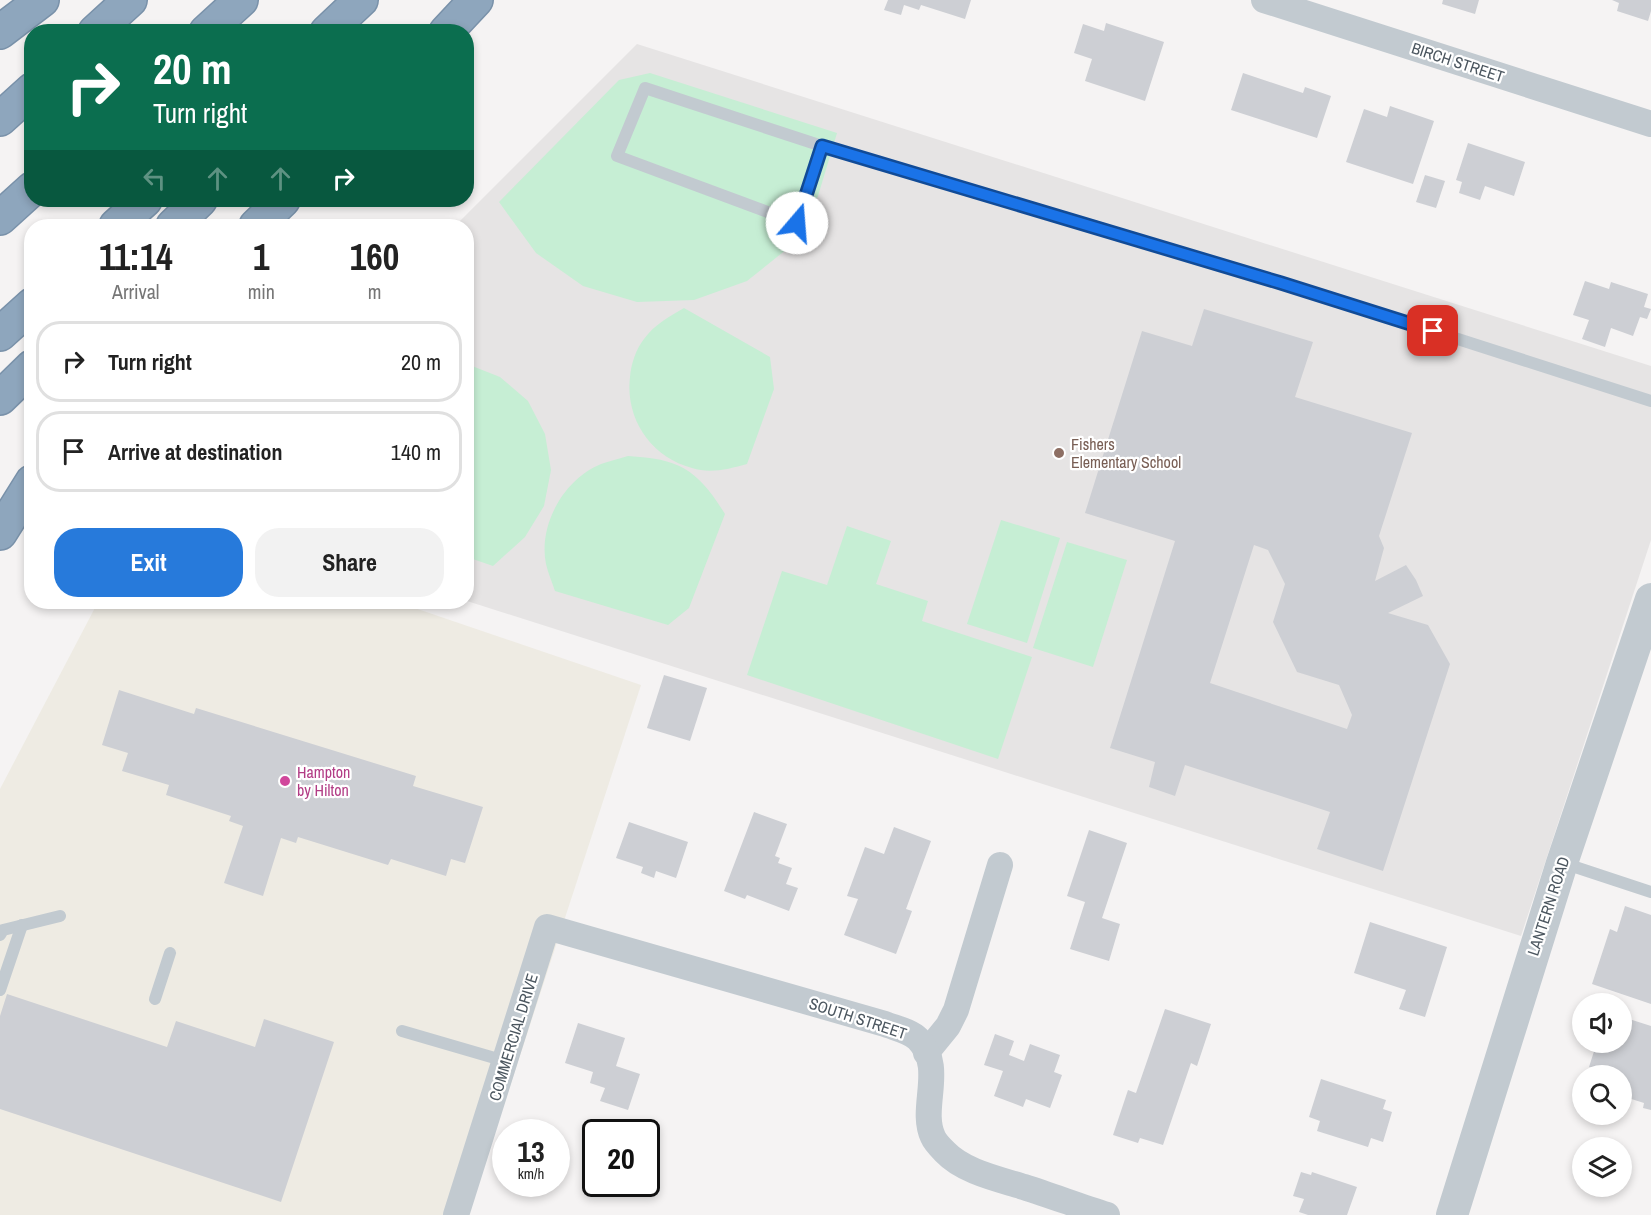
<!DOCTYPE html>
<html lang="en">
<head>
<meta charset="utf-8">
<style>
	:root { --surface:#fff; --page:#f2f2f2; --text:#222; --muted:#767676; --line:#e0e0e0; --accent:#277adb }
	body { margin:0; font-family:"Archivo Narrow",sans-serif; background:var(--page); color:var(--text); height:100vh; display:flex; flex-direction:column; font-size:22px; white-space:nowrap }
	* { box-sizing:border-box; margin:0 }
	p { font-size:20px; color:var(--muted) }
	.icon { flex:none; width:33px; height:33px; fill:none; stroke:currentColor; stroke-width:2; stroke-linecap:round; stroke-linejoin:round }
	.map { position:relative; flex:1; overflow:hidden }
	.side { position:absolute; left:24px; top:219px; width:450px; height:390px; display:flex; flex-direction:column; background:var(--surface); border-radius:24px; box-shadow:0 3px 9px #0003 }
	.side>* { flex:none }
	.guide { position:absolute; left:24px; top:24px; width:450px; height:183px; border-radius:24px; box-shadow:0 3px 9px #0003; background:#0b6e4f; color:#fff; overflow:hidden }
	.tools { position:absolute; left:1572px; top:993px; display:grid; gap:12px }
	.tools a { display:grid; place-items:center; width:60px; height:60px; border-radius:50%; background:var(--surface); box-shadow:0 3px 9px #0003; font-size:30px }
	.speed { position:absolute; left:492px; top:1119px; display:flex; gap:12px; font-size:30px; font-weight:700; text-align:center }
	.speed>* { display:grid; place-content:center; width:78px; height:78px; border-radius:50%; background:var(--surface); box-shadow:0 3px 9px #0003; line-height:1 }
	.speed small { font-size:15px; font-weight:400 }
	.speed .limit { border:3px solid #111; border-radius:9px; background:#fff; color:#111 }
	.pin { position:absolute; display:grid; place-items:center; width:51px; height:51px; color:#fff; margin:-26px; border-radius:12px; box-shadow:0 3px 9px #0006 }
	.me { position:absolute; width:66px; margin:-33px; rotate:18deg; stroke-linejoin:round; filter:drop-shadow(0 0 4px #0008) }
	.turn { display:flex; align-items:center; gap:21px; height:126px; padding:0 30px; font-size:27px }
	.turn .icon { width:78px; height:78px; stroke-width:2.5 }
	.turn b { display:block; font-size:42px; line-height:51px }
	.lanes { display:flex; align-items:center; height:57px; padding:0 30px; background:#0003; justify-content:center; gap:30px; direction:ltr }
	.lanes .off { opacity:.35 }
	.eta { display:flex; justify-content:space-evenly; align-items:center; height:102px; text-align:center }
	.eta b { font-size:36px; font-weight:700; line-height:42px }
	.cta { display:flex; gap:12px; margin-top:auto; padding:12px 30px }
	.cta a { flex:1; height:69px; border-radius:24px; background:var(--accent); color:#fff; font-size:24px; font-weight:700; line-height:69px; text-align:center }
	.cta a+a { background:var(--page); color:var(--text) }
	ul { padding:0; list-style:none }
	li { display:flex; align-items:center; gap:18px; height:81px; margin:0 12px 9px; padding:0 18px; border:3px solid var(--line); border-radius:24px }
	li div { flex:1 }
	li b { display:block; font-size:22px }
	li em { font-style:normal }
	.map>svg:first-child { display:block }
</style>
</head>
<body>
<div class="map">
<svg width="1651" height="1215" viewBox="0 0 1651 1215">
	<rect width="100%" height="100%" fill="#f5f3f3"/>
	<path fill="#eeebe3" d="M98 602H397L641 685 468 1215H0V789Z"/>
	<path fill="#e6e4e4" d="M637 44 1651 366V540L1521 936 467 601 466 226H455Z"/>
	<g fill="#c6eed4">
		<path d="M650 73 837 133 818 196 792 245 747 281 694 300 637 302 583 286 536 253 499 202 619 80Z"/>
		<path d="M684 308 770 357 774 389 747 464C729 469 710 474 692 468 651 457 625 419 630 377 631 364 636 349 644 339 655 324 669 317 684 308Z"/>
		<path d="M467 364 500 377 528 401 545 434 551 470 544 506 525 537 493 566 467 557Z"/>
		<path d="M628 456C680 459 697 469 725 514L689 608 668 625 555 591C552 582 548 573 546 564 538 525 564 479 601 464 609 461 619 459 628 456Z"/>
		<path d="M1001 520 1060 538 1027 643 967 624Z"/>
		<path d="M847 526 891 541 876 584 928 601 922 621 1032 657 998 759 747 675 782 571 827 585Z"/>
		<path d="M1067 542 1127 560 1093 667 1033 648Z"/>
	</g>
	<g fill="#cdcfd4" fill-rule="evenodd">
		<path d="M888 0H971L965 19 921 5 919 10 904 5 901 15 884 10Z"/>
		<path d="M1443 0H1479L1475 14 1442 4Z"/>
		<path d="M1612 0H1651V11L1648 21 1617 11 1619 3Z"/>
		<path d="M1106 23 1164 42 1145 101 1085 81 1092 59 1074 53 1083 24 1104 31Z"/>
		<path d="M1243 73 1303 93 1305 87 1331 96 1317 138 1231 110Z"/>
		<path d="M1390 106 1434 121 1413 184 1346 162 1364 109 1387 117Z"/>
		<path d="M1468 143 1525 162 1514 196 1485 186 1480 200 1459 193 1462 182 1456 180Z"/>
		<path d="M1425 175 1445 181 1436 208 1416 202Z"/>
		<path d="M1585 281 1609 289 1611 282 1648 294 1644 307 1651 309 1647 319 1640 317 1633 336 1611 328 1605 347 1582 339 1589 320 1573 315Z"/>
		<path d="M1204 309 1313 342 1295 397 1412 433 1379 536 1384 548 1375 581 1406 565 1416 580 1423 596 1388 613 1428 625 1450 664 1383 871 1317 849 1330 812 1185 765 1175 796 1149 787 1155 762 1110 748 1175 541 1085 513 1142 331 1192 346ZM1254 545 1268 550 1285 584 1273 622 1297 672 1339 685 1352 715 1347 729 1210 683Z"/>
		<path d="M664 675 707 688 690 741 647 728Z"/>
		<path d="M119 690 194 714 196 708 416 776 413 786 483 807 465 863 451 859 446 876 391 859 388 865 298 837 296 843 281 838 263 896 224 883 243 826 229 821 231 816 166 795 169 785 122 771 128 753 102 745Z"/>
		<path d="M754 812 787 824 775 856 780 858 778 863 792 868 786 884 798 888 789 911 747 895 745 899 724 891Z"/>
		<path d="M629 822 688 842 676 878 656 871 654 878 641 873 643 867 616 858Z"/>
		<path d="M894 827 931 841 906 909 912 911 896 954 844 935 858 899 847 896 865 847 884 854Z"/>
		<path d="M1089 830 1127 843 1102 918 1120 924 1109 961 1070 949 1085 902 1067 896Z"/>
		<path d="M1625 906 1651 915V1004L1592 984 1610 929 1617 932Z"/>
		<path d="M1370 922 1447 947 1425 1017 1399 1009 1406 990 1354 973Z"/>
		<path d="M7 994 167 1047 176 1021 255 1047 264 1019 334 1042 281 1202 0 1109V1016Z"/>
		<path d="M1165 1009 1211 1024 1197 1066 1191 1063 1163 1145 1140 1138 1138 1143 1113 1135 1128 1090 1136 1093Z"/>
		<path d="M1626 1018 1651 1026V1110L1643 1108 1644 1103 1622 1096V1076H1596L1598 1070 1589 1067 1597 1042H1622V1025L1624 1026Z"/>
		<path d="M578 1023 625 1038 616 1066 640 1074 628 1110 600 1101 605 1088 590 1083 593 1072 565 1063Z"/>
		<path d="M995 1034 1014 1041 1009 1055 1024 1061 1030 1044 1060 1055 1054 1072 1062 1075 1050 1108 1026 1099 1023 1107 994 1096 1003 1071 984 1065Z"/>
		<path d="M1321 1079 1386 1100 1383 1109 1392 1112 1383 1142 1371 1138 1368 1147 1317 1131 1320 1121 1309 1117Z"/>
		<path d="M1301 1172 1311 1175 1312 1172 1357 1187 1347 1215H1308L1299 1212 1304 1199 1293 1196Z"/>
	</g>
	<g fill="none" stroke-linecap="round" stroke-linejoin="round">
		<g stroke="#7991a9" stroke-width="36">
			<g id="motorway">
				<path d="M0 32 42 0"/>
				<path d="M95 32 130 0"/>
				<path d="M206 32 241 0"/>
				<path d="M327 32 361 0"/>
				<path d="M446 32 476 0"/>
				<path d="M0 119 32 90"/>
				<path d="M0 218 32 189"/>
				<path d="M116 226 145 200"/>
				<path d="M173 226 200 200"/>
				<path d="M256 226 283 200"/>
				<path d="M0 334 32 305"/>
				<path d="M0 398 32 367"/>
				<path d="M0 533 32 482"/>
			</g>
		</g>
		<g stroke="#c2cad0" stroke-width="12">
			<path d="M822 146 797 223 617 156 645 88 822 146 1302 289 1651 401"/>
			<path d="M1563 863 1651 892"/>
			<path d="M0 935 3 930 60 916"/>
			<path d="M0 990 22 925"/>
			<path d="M155 999 170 953"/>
			<path d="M402 1031 505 1061"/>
		</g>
		<g stroke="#c2cad0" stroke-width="26">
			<path d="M1264 0 1651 124"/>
			<path d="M926 1053 948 1026 956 1010 1000 865"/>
			<path d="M456 1215 547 927 885 1024C895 1028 910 1031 918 1039 946 1068 919 1107 933 1137 935 1142 941 1148 945 1152 964 1172 999 1179 1024 1187 1052 1196 1079 1206 1107 1215"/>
		</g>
		<path stroke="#c2cad0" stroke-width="32" d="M1452 1215 1562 863 1651 599"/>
		<use href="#motorway" stroke="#8ea6bd" stroke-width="33"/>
	</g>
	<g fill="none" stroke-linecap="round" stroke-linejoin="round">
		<g stroke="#114b97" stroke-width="15">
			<path id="route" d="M797 223 822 146 1281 283 1433 331"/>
		</g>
		<use href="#route" stroke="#1a73e8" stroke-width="10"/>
	</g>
	<circle fill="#8d6e63" stroke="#fff" stroke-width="2" cx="1059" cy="453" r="6"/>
	<circle fill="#d1479c" stroke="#fff" stroke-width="2" cx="285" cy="781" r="6"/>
	<g text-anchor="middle" stroke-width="4.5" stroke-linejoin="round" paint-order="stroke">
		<g font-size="16" fill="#4b565f" stroke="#fff">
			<text transform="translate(1458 62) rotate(18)" y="6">BIRCH STREET</text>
			<text transform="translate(1548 906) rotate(-72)" y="6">LANTERN ROAD</text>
			<text transform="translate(858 1018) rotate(18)" y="6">SOUTH STREET</text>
			<text transform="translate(513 1037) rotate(-73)" y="6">COMMERCIAL DRIVE</text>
		</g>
		<g font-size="16" fill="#785e54" stroke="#fff" text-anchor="start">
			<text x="1071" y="450">Fishers<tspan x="1071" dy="18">Elementary School</tspan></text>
		</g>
		<g font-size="16" fill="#b23c85" stroke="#fff" text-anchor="start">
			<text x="297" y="778">Hampton<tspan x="297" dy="18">by Hilton</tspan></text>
		</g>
	</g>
</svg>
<div class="tools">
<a><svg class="icon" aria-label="sound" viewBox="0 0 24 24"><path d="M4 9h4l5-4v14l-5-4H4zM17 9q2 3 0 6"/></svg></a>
<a><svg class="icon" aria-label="search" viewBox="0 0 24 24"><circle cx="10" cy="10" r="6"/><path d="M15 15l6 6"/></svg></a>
<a><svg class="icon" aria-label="layers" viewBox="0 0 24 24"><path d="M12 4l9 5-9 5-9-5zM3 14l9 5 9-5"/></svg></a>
</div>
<div class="speed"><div>13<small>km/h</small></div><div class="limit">20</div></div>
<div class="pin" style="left:1433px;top:331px;background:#d93025"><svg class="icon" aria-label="arrive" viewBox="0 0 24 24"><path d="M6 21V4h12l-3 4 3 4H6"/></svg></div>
<svg class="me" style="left:797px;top:223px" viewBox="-20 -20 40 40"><circle r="19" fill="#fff"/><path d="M0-13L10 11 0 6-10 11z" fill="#1a73e8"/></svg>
<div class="guide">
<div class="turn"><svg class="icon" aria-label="right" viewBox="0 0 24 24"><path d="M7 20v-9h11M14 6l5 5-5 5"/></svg><div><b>20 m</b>Turn right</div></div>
<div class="lanes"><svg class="icon off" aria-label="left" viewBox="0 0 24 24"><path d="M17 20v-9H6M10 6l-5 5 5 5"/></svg><svg class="icon off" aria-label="ahead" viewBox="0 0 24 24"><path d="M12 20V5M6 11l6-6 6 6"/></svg><svg class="icon off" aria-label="ahead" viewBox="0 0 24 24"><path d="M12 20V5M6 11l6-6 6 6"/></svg><svg class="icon" aria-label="right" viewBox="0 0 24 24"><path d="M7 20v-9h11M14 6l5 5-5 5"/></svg></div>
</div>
<section class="side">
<div class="eta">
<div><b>11:14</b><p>Arrival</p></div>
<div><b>1</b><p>min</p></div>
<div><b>160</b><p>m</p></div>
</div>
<ul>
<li><svg class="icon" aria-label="right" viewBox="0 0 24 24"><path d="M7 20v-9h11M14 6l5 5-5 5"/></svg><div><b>Turn right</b></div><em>20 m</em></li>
<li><svg class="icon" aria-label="arrive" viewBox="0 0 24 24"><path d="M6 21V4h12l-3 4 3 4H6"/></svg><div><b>Arrive at destination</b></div><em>140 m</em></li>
</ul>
<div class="cta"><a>Exit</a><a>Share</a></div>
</section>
</div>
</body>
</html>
